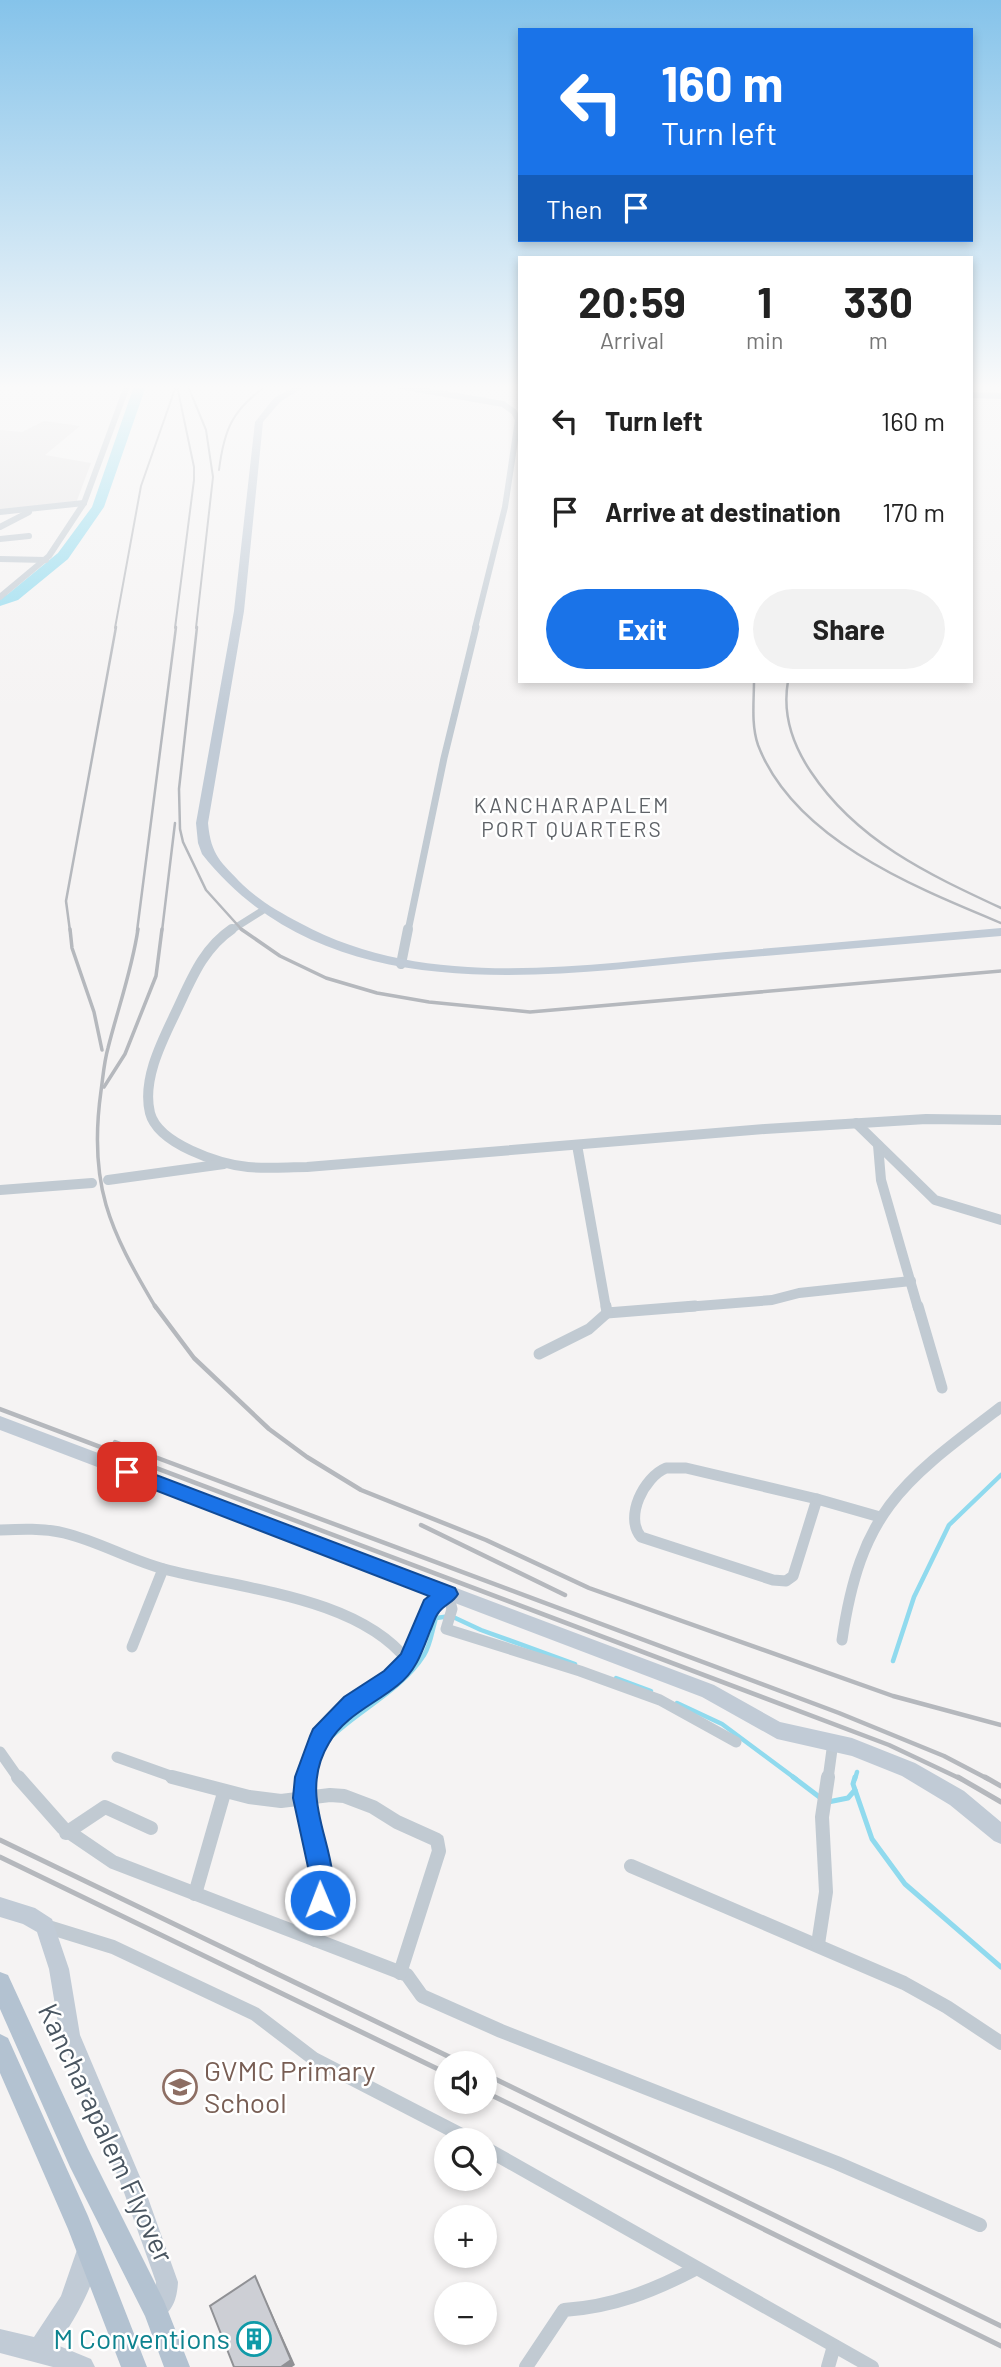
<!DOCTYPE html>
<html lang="en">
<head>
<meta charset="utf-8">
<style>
	:root { --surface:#fff; --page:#f2f2f2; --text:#222; --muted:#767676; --accent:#1a73e8 }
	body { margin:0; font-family:Barlow,sans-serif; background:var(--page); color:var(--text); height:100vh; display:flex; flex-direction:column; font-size:26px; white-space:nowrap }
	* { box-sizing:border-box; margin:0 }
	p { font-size:23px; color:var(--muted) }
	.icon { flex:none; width:38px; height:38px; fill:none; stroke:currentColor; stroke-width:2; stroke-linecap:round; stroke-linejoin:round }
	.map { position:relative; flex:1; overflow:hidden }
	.details { position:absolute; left:518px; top:256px; width:455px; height:427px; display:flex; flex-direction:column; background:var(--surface); border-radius:0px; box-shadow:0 4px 10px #0003 }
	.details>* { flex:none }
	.hud { position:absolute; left:518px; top:28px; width:455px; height:214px; border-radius:0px; box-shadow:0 4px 10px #0003; background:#1a73e8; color:#fff; overflow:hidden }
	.tools { position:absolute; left:434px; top:2051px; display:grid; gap:14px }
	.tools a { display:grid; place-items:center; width:63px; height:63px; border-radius:50%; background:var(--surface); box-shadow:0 4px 10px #0003; font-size:35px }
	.pin { position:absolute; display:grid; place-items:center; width:60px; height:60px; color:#fff; margin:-30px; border-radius:14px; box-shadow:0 4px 10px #0006 }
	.me { position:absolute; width:77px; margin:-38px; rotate:359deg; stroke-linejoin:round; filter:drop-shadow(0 0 5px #0008) }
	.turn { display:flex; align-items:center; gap:24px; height:147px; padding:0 28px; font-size:32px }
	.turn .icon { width:91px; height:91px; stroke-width:2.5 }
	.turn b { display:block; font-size:49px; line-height:60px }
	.then { display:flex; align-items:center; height:66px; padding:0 28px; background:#0003; gap:14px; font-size:26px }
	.eta { display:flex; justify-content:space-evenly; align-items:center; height:119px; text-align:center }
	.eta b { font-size:42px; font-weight:700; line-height:49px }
	.primary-button { display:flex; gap:14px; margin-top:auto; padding:14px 28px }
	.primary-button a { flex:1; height:80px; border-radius:42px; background:var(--accent); color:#fff; font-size:28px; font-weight:700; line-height:80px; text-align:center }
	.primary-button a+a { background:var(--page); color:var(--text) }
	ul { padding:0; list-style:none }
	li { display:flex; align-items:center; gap:21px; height:91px; padding:0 28px }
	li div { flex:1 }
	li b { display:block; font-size:26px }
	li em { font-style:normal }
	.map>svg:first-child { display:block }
</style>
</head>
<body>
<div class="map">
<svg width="1001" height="2367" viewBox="0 0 1001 2367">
	<rect width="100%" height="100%" fill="#f5f3f3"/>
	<path fill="#e6e4e5" d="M44 421 80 426 45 455 91 463 76 503 0 510V430L22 432Z"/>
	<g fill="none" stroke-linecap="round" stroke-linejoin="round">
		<g stroke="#90daee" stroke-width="4.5">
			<path d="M893 1661 914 1597 949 1525 1001 1475"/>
			<path d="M616 1678 651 1691"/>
			<path d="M677 1703 722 1724 796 1779"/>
			<path d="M322 1746C352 1713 400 1693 424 1655 431 1644 432 1630 436 1618L451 1616 481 1630 575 1664"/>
			<path d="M855 1779 857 1772"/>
		</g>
		<g stroke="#90daee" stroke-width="5">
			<path d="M793 1777 822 1799"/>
			<path d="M855 1777 853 1784 872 1839 905 1884 1001 1967"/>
			<path d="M312 1800 321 1844"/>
			<path d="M828 1802 848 1798 855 1790"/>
			<path d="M327 1890 329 1902"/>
		</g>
		<path fill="#90daee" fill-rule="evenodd" d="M134 386H146L104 507 68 559 18 600 0 606V597L8 594 58 553 92 507Z"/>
		<g stroke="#c1cad2" stroke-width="6">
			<path d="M399 386 503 404 514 412 518 420 505 507 475 628"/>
			<path d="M0 512 84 503"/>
			<path d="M0 527 29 512"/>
			<path d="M0 539 29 536"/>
			<path d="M0 559 46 560"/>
			<path d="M0 597 49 556 84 503 127 386"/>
		</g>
		<g stroke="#c1cad2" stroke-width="7">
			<path d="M230 931 265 909"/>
			<path d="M408 931 444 758 476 627"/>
		</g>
		<g stroke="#c1cad2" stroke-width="10">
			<path d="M232 929C201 950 190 983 174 1016 161 1043 142 1081 150 1113 158 1144 219 1164 248 1167 268 1169 288 1167 307 1167L765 1129 926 1119 1001 1120"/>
			<path d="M401 964 408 929"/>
			<path d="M856 1123 935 1200 1001 1220"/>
			<path d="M577 1145 606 1308"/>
			<path d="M878 1145 881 1180 918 1308"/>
			<path d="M108 1180 224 1164"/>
			<path d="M0 1190 92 1183"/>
			<path d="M673 1308 772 1300 799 1293 911 1281"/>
		</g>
		<g stroke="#c1cad2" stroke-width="11">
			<path d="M918 1306 942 1388"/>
			<path d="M607 1313 695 1306"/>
			<path d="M539 1354 589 1329 607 1313 606 1306"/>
			<path d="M666 1468H686L817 1499 793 1576 786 1581 773 1580 641 1537C624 1517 644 1477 666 1468Z"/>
			<path d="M817 1499 880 1517"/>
			<path d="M0 1530C21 1529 43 1528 64 1533 98 1541 130 1560 164 1569 239 1589 357 1596 408 1661"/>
			<path d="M842 1640C861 1510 902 1482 1001 1407"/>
			<path d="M132 1647 163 1569"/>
			<path d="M0 1752 19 1779"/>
			<path d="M117 1757 179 1779"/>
			<path d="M306 1779 320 1736 351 1704 391 1678 408 1661 431 1606 448 1594 452 1609 446 1629 580 1671 660 1700 736 1742"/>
			<path d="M828 1779 833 1742"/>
		</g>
		<g stroke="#c1cad2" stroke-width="14">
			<path d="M18 1777 63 1828 113 1862 407 1975 422 1996 501 2031 837 2163 980 2225"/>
			<path d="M172 1777 249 1797 281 1801 330 1795 344 1796 373 1807 397 1822 437 1840 439 1851 400 1973"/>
			<path d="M306 1777 304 1799 322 1881 315 1940"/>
			<path d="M66 1833 105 1807 151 1828"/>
			<path d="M631 1866 904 1983 947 2007 1001 2043"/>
			<path d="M195 1894 224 1793"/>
			<path d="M45 1926 113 1947 255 2014 314 2059 471 2140"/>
			<path d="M818 1944 826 1892 822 1817 828 1777"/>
			<path d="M485 2148 872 2367"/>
			<path d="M526 2367 564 2310C612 2307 653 2291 695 2269"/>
			<path d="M828 2367 834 2346"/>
		</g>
		<g fill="#c1cbd6" fill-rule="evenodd">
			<path d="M296 386H305L280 402 263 422 244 611 208 823C211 856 221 862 243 885 260 901 279 912 300 923 428 993 587 964 726 952 818 944 909 936 1001 928V936C906 944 811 952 716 960 542 976 326 1011 202 854L198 843 196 823 234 611 255 422 274 398Z"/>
			<path d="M0 1416 714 1685 780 1722 852 1738 915 1763 964 1791 1001 1822V1844L994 1841 950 1805 902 1776 852 1756 777 1739 702 1697 0 1430Z"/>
			<path d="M0 1897 35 1908 52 1919 69 1969 80 2035 143 2184 178 2282C177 2300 172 2314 155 2321L147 2318 144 2310 155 2292 156 2282 121 2184 60 2035 49 1969 37 1932 23 1924 0 1917Z"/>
			<path d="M87 2241 95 2244C106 2270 72 2324 57 2345L91 2359 95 2367H53L0 2353V2329L34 2337 61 2296 79 2244Z"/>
		</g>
		<g fill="#b3c2d1" fill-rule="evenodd">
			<path d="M971 392 1001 393V399L971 398Z"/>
			<path d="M0 1972 8 1975 88 2149 164 2301 190 2367H164L145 2316 70 2167 0 2009Z"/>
			<path d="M0 2034 8 2038 88 2216 147 2367H121L68 2229 0 2073Z"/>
		</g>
		<g stroke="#b5b8bd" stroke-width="2">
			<path d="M188 386 206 430 213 477 196 628"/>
			<path d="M219 470C224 430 232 410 266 386"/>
			<path d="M115 628 141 486 176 386"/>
			<path d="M175 628 194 480V467L177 386"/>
		</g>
		<g stroke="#b5b8bd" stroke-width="2.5">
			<path d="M197 627 179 789 180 829 183 842 206 890 243 931"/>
			<path d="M754 681C754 701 751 725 758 745 794 839 914 887 1001 923"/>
			<path d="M788 681C782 715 792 744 811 772 857 841 928 874 1001 908"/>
			<path d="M70 931 66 901 116 627"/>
			<path d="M137 931 176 627"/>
			<path d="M162 931 175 823"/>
		</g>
		<g stroke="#b5b8bd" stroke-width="3.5">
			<path d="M70 929 72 948 94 1012 102 1050"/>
			<path d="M138 929C132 970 118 1008 108 1048 104 1062 103 1077 101 1091 88 1184 109 1229 156 1308"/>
			<path d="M241 929 280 956 326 978 377 993 429 1002 530 1012 1001 971"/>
			<path d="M104 1087 125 1054 156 976 162 929"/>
		</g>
		<g stroke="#b5b8bd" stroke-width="4.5">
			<path d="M155 1306 194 1358 269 1429 307 1457 361 1490 486 1540 589 1588 893 1696 1001 1725"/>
			<path d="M0 1409 889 1745 961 1779"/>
			<path d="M115 1442 839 1713 944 1756 988 1779"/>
			<path d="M421 1525 565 1595"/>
		</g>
		<g stroke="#b5b8bd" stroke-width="5">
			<path d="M958 1777 1001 1802"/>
			<path d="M985 1777 1001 1786"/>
			<path d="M0 1840 462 2063"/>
			<path d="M0 1857 446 2073"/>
			<path d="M485 2074 1001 2326"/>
			<path d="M485 2092 1001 2346"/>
		</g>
	</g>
	<path fill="#909195" d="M255 2276 295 2365 292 2367H281Z"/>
	<path fill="#cdcfd5" stroke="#909195" stroke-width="2" d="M255 2276 291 2360 281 2367H234L210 2306Z"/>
	<linearGradient id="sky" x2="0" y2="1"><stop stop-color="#85c3ea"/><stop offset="0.54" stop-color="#fafafa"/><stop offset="1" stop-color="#fafafa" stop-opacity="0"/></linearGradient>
	<rect width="1001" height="717" fill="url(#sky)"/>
	<path fill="#1a73e8" stroke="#114b97" stroke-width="2" d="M127 1464 455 1588 458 1594C453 1603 445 1604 439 1612 435 1616 433 1625 430 1631 422 1652 416 1671 398 1685 375 1704 344 1716 329 1743 292 1804 349 1857 328 1908L320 1912 312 1908 309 1900 311 1881 293 1798 295 1777 310 1736 313 1729 344 1697 384 1671 401 1654 424 1600 429 1596 121 1477 118 1472 121 1466Z"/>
	<defs>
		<g id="school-ring" transform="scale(1.75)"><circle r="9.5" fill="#fff" stroke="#8d6e63" stroke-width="1.5"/><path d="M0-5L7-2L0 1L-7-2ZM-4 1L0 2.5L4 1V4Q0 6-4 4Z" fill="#8d6e63"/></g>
		<g id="building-ring" transform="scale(1.75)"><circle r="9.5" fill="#fff" stroke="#0f9aa8" stroke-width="1.5"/><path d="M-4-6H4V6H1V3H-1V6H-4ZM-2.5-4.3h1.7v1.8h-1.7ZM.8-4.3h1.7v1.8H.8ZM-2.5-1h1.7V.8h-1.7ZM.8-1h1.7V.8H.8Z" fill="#0f9aa8"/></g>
	</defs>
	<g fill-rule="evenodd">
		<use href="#school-ring" x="180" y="2087"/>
		<use href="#building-ring" x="254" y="2339"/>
	</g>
	<g text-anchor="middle" stroke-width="5" stroke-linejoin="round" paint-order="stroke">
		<g font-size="21" letter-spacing="2" fill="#5f6368" stroke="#fff">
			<text x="572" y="813">KANCHARAPALEM<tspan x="572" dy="24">PORT QUARTERS</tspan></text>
		</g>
		<g font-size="28" fill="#785e54" stroke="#fff" text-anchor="start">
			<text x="204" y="2081">GVMC Primary<tspan x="204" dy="32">School</tspan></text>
		</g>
		<g font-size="28" fill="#4a5661" stroke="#fff">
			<text transform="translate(106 2133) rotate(65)" y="10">Kancharapalem Flyover</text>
		</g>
		<g font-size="28" fill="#0d838f" stroke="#fff" text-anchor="end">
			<text x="230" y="2349">M Conventions</text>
		</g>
	</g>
</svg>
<div class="tools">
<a><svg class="icon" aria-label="sound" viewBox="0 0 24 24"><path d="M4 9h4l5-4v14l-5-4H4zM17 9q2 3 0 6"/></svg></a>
<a><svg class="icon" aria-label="search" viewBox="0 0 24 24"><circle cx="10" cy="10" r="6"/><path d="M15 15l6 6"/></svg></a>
<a>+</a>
<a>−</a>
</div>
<div class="pin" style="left:127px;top:1472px;background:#d93025"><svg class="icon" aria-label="arrive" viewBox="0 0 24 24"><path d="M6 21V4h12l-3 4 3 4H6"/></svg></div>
<svg class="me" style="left:320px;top:1900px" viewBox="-20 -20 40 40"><circle r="17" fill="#1a73e8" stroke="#fff" stroke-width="3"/><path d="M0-11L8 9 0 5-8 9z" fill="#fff"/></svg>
<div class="hud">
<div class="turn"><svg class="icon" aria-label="left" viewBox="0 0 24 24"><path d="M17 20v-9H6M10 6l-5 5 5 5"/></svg><div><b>160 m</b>Turn left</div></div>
<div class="then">Then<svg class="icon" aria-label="arrive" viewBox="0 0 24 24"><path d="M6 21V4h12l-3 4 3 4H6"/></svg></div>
</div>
<section class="details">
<div class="eta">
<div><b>20:59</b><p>Arrival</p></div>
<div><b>1</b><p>min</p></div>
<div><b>330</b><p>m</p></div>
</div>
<ul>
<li><svg class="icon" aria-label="left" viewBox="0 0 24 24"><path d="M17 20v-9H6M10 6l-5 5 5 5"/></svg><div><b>Turn left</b></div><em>160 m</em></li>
<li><svg class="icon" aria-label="arrive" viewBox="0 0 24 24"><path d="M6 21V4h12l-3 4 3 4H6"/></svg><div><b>Arrive at destination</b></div><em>170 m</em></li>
</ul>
<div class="primary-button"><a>Exit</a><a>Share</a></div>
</section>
</div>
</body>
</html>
